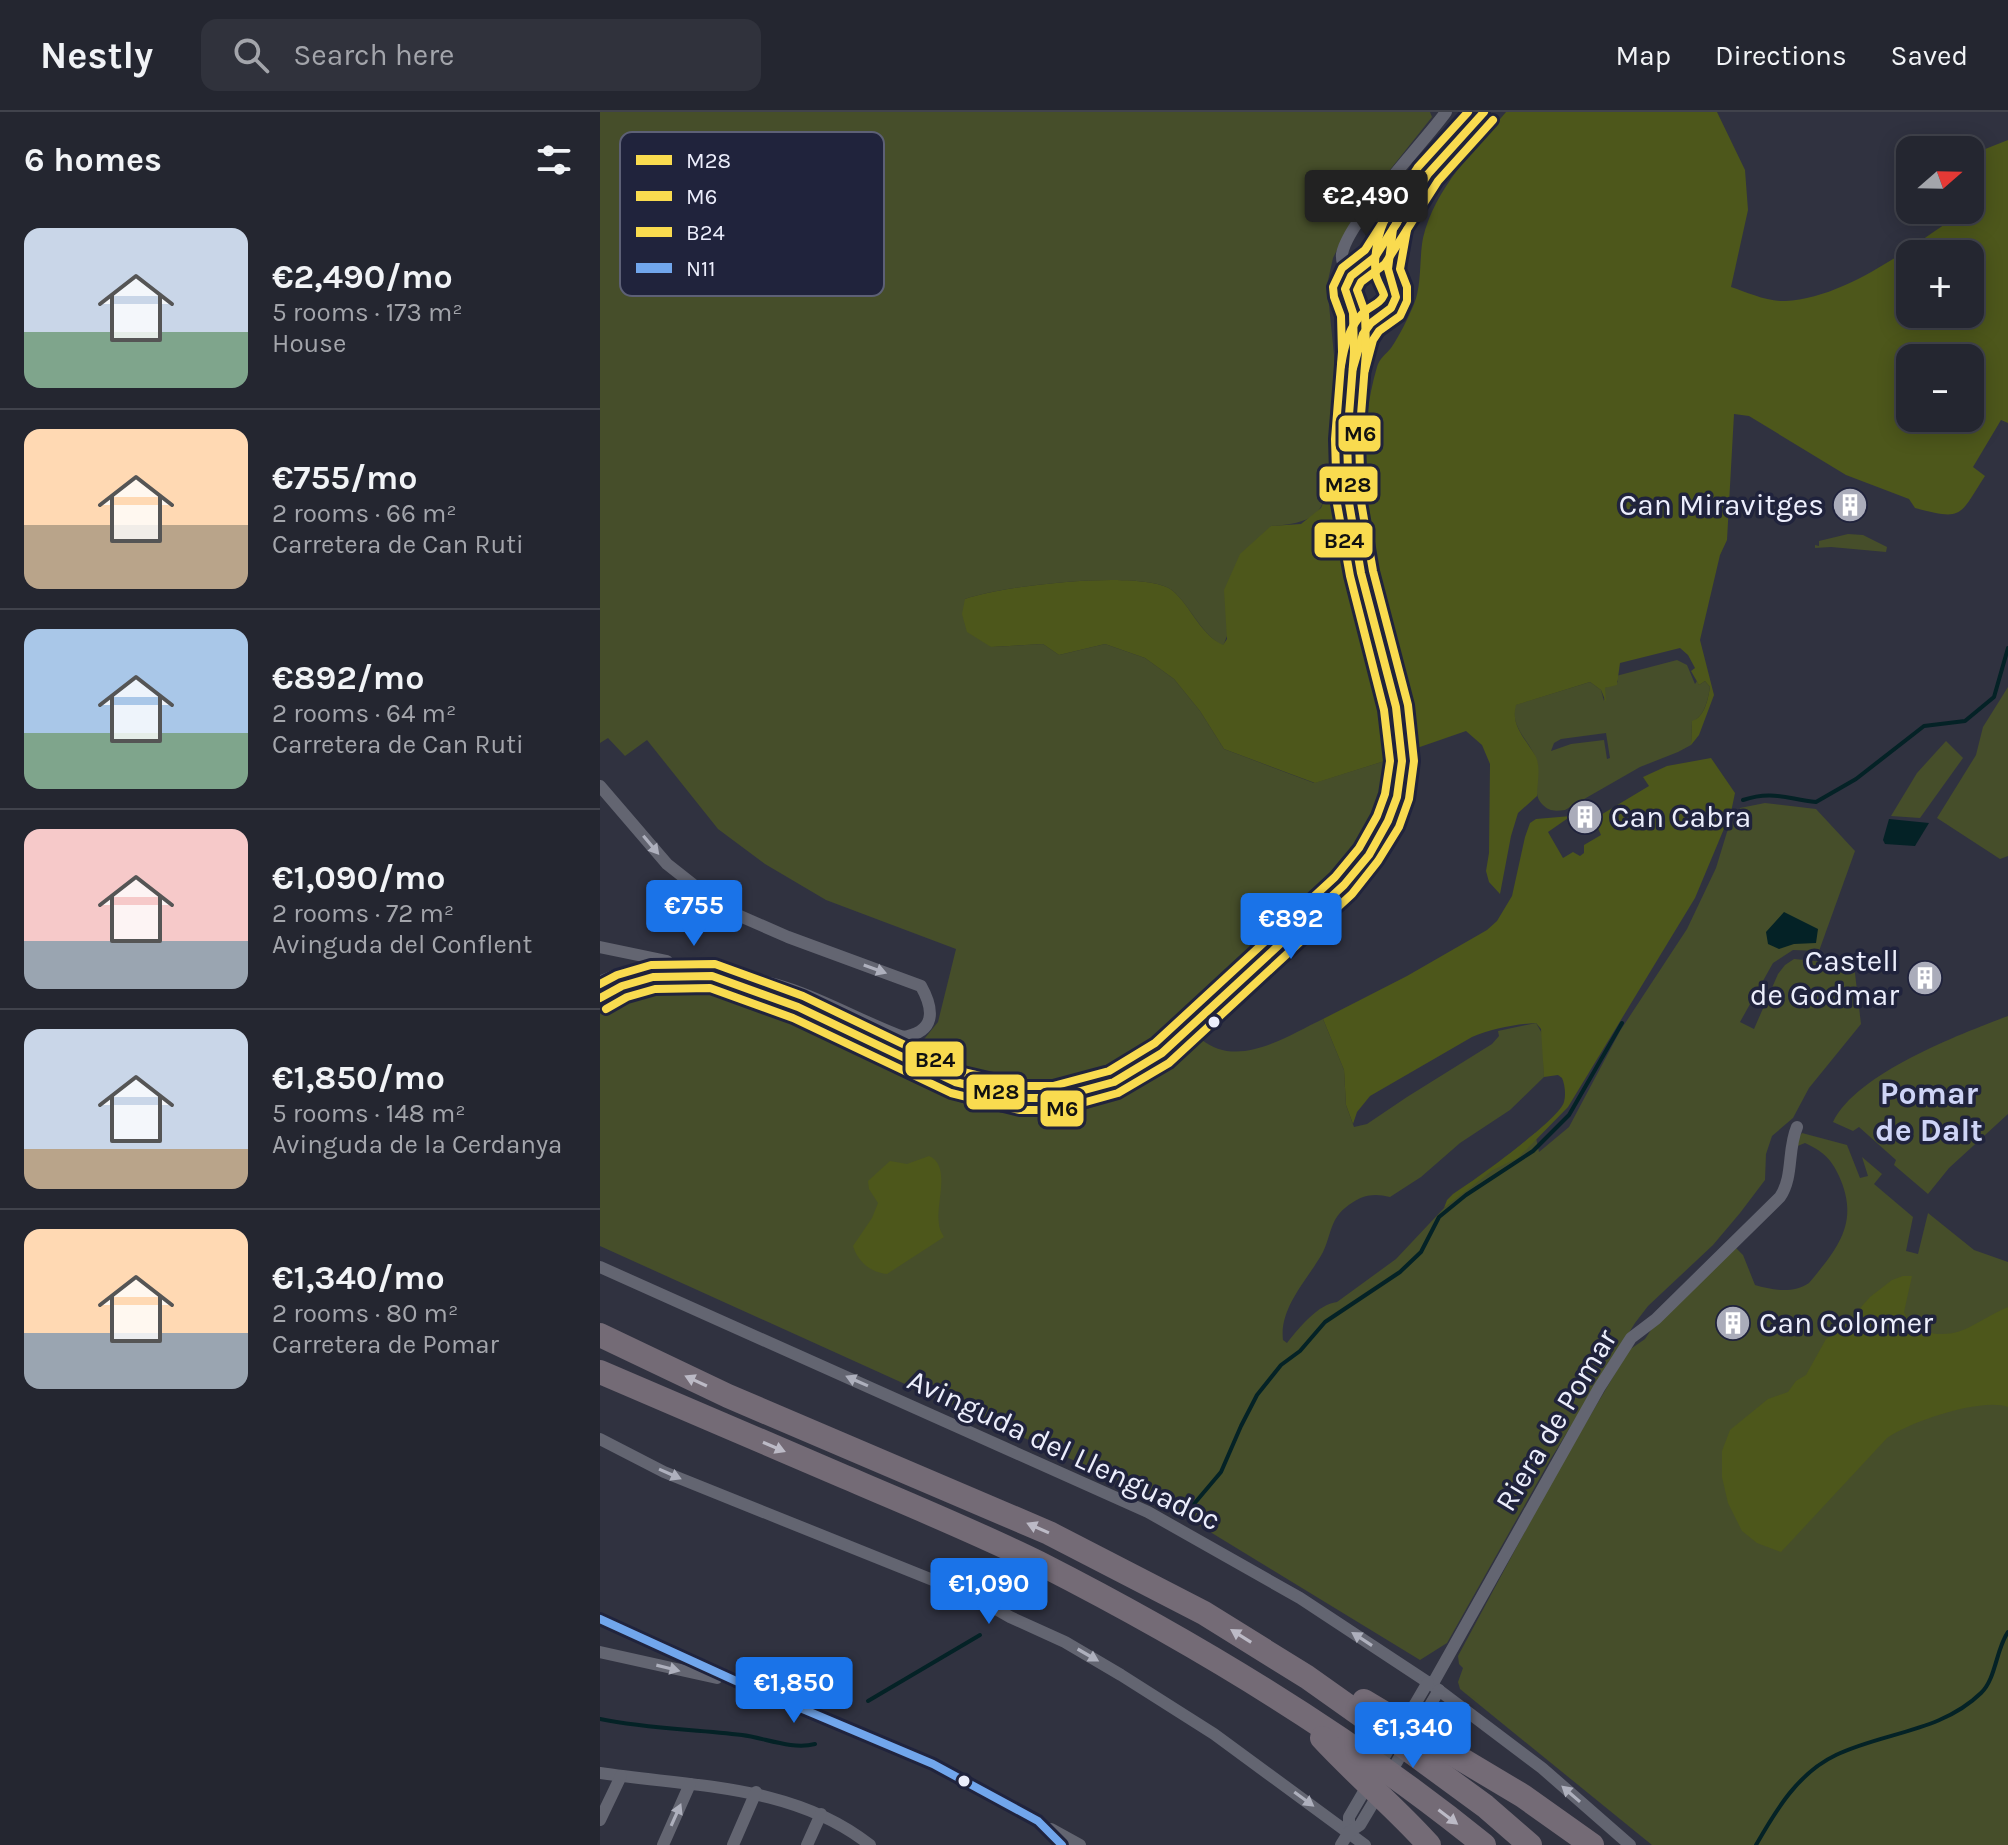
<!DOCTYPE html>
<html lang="en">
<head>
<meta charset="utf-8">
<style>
	body { margin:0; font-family:Karla,sans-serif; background:#30323c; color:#f1f3f6; height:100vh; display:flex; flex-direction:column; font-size:30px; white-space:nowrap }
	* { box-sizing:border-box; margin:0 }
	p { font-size:26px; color:#a3a5ab }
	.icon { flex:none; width:44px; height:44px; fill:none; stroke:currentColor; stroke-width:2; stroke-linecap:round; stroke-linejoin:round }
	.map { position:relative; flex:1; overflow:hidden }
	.sheet { display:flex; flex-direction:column; background:#242630; width:600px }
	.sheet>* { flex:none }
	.needle { width:52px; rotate:70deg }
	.tools { position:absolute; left:1296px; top:24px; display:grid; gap:16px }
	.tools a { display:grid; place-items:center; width:88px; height:88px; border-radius:16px; background:#242630; box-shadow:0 4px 20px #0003,0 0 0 2px #41434c; font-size:40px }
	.price { position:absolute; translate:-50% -68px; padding:0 18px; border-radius:8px; background:#1a73e8; color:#fff; font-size:26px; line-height:52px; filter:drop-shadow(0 2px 4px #0008) }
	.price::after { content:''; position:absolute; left:50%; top:48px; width:24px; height:18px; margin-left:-12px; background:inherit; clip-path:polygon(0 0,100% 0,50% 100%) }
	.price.current { background:#222; color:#fff }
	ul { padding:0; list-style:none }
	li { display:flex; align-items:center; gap:24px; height:200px; padding:0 24px }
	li+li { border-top:2px solid #41434c }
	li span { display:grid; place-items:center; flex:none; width:224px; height:160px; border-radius:16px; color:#555 }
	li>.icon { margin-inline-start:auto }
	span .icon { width:96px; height:96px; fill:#fffc; stroke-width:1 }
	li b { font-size:34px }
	h2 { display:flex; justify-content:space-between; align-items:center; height:96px; padding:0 24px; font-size:34px }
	header { display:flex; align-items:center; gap:48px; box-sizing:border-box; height:112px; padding:0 40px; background:#242630; border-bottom:2px solid #41434c }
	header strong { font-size:38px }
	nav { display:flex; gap:44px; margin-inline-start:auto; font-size:28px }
	.search { width:560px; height:72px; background:#30323c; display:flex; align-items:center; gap:20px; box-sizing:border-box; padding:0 28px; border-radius:16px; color:#a3a5ab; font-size:30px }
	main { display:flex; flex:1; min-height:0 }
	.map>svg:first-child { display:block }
</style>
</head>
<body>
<header>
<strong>Nestly</strong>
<div class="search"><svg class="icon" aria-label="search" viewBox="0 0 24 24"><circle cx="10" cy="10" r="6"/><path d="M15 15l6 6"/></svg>Search here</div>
<nav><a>Map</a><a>Directions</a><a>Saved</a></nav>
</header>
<main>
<section class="sheet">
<h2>6 homes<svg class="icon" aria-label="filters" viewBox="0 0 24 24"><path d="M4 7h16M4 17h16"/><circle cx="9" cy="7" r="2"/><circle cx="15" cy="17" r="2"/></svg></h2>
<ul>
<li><span style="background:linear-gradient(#c9d6e8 65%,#7fa58c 0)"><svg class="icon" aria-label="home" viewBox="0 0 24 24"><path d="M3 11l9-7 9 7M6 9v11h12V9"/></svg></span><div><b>€2,490/mo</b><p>5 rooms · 173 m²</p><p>House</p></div></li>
<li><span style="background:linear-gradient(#ffd9b3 60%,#b9a48a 0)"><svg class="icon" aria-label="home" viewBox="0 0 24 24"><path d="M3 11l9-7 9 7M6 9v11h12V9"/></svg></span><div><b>€755/mo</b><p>2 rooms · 66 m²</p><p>Carretera de Can Ruti</p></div></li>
<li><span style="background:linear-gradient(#a9c7e8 65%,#7fa58c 0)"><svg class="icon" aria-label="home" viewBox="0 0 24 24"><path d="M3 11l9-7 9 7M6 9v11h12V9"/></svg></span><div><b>€892/mo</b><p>2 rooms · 64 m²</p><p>Carretera de Can Ruti</p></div></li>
<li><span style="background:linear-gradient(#f6c9c9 70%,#9aa5b1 0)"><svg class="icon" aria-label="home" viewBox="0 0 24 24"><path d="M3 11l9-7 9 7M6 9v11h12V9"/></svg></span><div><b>€1,090/mo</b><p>2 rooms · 72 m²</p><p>Avinguda del Conflent</p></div></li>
<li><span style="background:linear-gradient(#c9d6e8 75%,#b9a48a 0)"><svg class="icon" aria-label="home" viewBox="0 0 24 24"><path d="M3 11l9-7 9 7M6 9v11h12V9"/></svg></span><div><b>€1,850/mo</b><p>5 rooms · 148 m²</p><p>Avinguda de la Cerdanya</p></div></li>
<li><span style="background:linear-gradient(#ffd9b3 65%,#9aa5b1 0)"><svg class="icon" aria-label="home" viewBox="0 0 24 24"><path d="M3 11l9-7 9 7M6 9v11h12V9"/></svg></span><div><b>€1,340/mo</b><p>2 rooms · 80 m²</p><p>Carretera de Pomar</p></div></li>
</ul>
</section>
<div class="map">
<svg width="1408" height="1733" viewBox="0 0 1408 1733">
	<rect width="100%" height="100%" fill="#303240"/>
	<g fill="#464e2a" fill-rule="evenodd">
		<path d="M 0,0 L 830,0 L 832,5 L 754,103 L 733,146 L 727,173 L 734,243 L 736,354 L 729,354 C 727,400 718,411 671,414 L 623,534 C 600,521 592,496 573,479 C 548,456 398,474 365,487 L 391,535 L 443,532 L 459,543 L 505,532 L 545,546 L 574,567 L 600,599 L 624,637 L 714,671 L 791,647 L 782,700 L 764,735 L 738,770 L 545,943 L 496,969 L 445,978 L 393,967 L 312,942 L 338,910 L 356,837 L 226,788 L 165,752 L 118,717 L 47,628 L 25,644 L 8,626 L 0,631 Z"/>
		<path d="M 1248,422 L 1263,423 L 1287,435 L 1286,440 L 1231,435 L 1215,436 L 1215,433 L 1219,434 L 1219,429 Z"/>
		<path d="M 1077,548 L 1087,553 L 1095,572 L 1097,569 L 1099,573 L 1105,569 L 1110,575 C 1108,587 1105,604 1092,610 L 1091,633 L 1078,640 L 1040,655 L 965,698 C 956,699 949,700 942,692 C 931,681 941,663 937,650 C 932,630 910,617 915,593 L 990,570 L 1001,578 L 1004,589 L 1005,576 L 1018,570 L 1016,564 ZM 1006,621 L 1010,646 L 1007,647 L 1004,628 L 971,632 L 951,639 L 954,631 L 961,627 Z"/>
		<path d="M 1408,575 L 1408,744 L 1400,747 L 1337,706 L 1376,643 L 1383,615 Z"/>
		<path d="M 1346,629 L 1363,646 L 1320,706 L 1291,704 L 1317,661 Z"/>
		<path d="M 1165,691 L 1216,697 L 1255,739 L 1219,839 L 1193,838 L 1173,851 L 1140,910 L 1154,917 L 1178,862 L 1185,853 L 1194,847 L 1235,851 L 1250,846 L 1254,853 L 1261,912 L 1209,976 L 1193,1006 L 1172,1024 L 1166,1042 L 1165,1068 L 1140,1101 L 1113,1133 L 1048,1194 L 1035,1211 L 950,1348 L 847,1531 L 820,1548 L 548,1382 L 0,1134 L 0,902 C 17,889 39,879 61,876 C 68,874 78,876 85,877 C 186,886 276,964 372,994 C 413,1006 465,1006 505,991 C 542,977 572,952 601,927 C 638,958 687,924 723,907 L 744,958 L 746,993 L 754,1015 L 767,1012 L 807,985 L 892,932 L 899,924 L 898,919 L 936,911 L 943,923 L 944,965 L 910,998 L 860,1031 L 821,1065 L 790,1085 C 772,1080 759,1084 745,1096 C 730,1108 731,1124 723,1140 C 709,1166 679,1195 683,1228 L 687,1231 C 699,1216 718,1192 737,1190 L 796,1147 L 844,1096 L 935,1021 L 939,1040 L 969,1015 L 1020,919 L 1087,817 L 1116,756 L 1127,720 L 1140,696 Z"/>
		<path d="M 1408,904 L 1408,1002 L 1349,1056 L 1328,1082 L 1294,1053 L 1296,1048 L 1259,1015 L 1253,1019 L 1233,1010 C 1257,961 1358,923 1408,904 Z"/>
		<path d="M 1202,1021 L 1247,1033 L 1260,1066 L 1268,1064 L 1262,1045 L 1282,1062 L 1274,1072 L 1313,1105 L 1306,1139 L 1318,1142 L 1328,1101 L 1374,1138 L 1408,1150 L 1408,1733 L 1052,1733 L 860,1577 L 858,1570 L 863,1556 L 859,1552 L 858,1544 L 958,1358 L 1029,1238 L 1045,1227 L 1053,1215 L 1136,1136 L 1143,1143 L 1155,1173 C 1172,1178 1193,1182 1209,1171 C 1238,1136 1260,1110 1239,1064 C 1231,1046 1222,1039 1205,1031 L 1195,1035 L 1196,1028 Z"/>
	</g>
	<g fill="#4d571b" fill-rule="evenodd">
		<path d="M 906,0 L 1117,0 L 1145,58 L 1148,98 L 1131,175 C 1146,180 1168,190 1185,189 C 1248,186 1314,132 1366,98 L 1370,98 L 1370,43 L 1408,28 L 1408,311 L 1401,308 L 1373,355 L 1385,364 C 1359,404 1364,409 1315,396 L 1309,387 L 1246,363 L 1149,304 L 1134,302 L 1127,428 L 1120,443 L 1100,528 L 1114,583 L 1099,623 L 1091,633 L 1092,609 C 1105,605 1108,587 1110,575 L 1105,569 L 1099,573 L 1091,559 L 1095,556 L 1088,543 L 1080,536 L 1020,551 L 1017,573 L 1005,576 L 1006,590 L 1001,578 L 990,570 L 916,593 C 910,614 927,628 936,645 C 941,656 937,672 937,684 L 918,701 L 911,724 L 900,782 L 889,770 L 886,759 L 889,741 L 890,652 L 882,633 L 866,619 L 817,636 L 817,620 C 786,503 742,376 777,255 C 779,247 786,242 791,236 C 800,223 808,206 814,192 C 822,173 819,147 823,126 C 835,76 874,38 906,0 ZM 1370,142 L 1370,202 L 1310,202 L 1310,142 ZM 1370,246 L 1370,306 L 1310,306 L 1310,246 Z"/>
		<path d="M 729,353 L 736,354 L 736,414 L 757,503 L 788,603 L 791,647 L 715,671 L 624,637 L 600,599 L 574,567 L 545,546 L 505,532 L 459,543 L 443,532 L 391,535 L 367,520 L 362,502 L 365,487 C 398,474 548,456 573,479 C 592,496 600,522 623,533 L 627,527 L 624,478 L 640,442 L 671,414 L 701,412 L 721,396 L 728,379 Z"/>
		<path d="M 1111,646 L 1135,681 L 1131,700 L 1095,786 L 968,995 L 918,1046 L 893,1058 L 844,1096 L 847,1088 L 853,1082 C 872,1070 959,1008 964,990 C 966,983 965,973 962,966 L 958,963 L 944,965 L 941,917 L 936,911 C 915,912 891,917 872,925 L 770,984 L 757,1000 L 753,1012 L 746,993 L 744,958 L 723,907 L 807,864 L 887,818 L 897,809 L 912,784 L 925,725 L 930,711 L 936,707 L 971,704 L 948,720 L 963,746 L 973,740 L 980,744 L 984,741 L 984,733 L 1001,723 L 994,707 L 1049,674 L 1043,665 L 1067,654 Z"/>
		<path d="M 329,1044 C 352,1054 335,1093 339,1112 C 339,1117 342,1121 344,1125 L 287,1162 C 270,1160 258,1150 253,1134 L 272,1106 L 278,1091 L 269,1077 L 268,1069 L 290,1049 L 307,1052 Z"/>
		<path d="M 1303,1164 L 1312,1164 L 1304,1200 L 1312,1217 C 1361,1231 1367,1213 1408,1195 L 1408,1295 C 1382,1285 1309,1310 1287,1326 L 1181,1440 L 1157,1431 L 1142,1419 L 1128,1391 L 1122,1365 L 1122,1339 L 1130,1318 L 1168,1287 L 1188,1280 L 1196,1269 L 1206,1263 L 1226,1227 L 1246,1212 L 1270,1185 L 1292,1168 Z"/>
	</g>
	<g fill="#042226">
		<path d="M 1289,707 L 1329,711 L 1315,734 L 1285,732 L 1283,728 Z"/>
		<path d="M 1184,800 L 1218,817 L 1216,831 L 1194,832 L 1179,837 L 1168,832 L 1166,820 Z"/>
	</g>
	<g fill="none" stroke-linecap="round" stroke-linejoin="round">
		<g stroke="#042226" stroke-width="4">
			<path d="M 1143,688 C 1172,678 1187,687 1216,690 L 1256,667 L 1324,614 L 1365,609 L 1394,585 L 1408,536"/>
			<path d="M 588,1399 L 621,1360 L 641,1314 L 657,1283 L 681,1253 L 700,1239 L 725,1210 L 800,1160 L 821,1140 L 839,1105 L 866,1083 L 933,1039 L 969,1003 L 1022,911"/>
			<path d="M 268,1589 L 380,1523"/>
			<path d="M 0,1607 C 47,1617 95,1617 142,1623 C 165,1626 192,1638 215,1632"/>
			<path d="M 1156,1733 C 1176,1698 1198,1661 1236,1643 C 1284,1620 1341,1620 1381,1581 C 1396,1567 1396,1537 1408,1520"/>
		</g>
		<g stroke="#636571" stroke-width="12">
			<circle cx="770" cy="180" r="26"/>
			<path d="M 767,155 L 828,62 L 884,0"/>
			<path d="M 788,162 L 793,120"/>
			<path d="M 749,165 C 745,158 741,150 742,142 C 748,109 823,32 846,0"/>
			<path d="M 753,199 L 752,223 L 755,238"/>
			<path d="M 0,674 L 67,752 L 124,797 L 188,825 L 321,874 C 335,899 335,920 303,925 C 246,904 194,868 131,865"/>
			<path d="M 0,835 L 67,849"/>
			<path d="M 0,870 C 39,850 64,854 105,863 C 242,893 370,1030 515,970 C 556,952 588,919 621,889 C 662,851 703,812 744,773 C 785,725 805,686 801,621 C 780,502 732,405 749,278 C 753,250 756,226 777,205"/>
			<path d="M 0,886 L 37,869 L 81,864"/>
			<path d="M 0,1155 L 548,1400 L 700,1486 L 832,1573 L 942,1656 L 1030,1733"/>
			<path d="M 0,1327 L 64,1360 L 375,1485 L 410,1505 L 465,1530 L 521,1563 L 614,1622 L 765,1733"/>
			<path d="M 0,1507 L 136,1569 L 333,1652 L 438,1709 L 462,1733"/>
			<path d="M 0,1540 L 117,1566"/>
			<path d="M 832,1573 L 999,1276 L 1031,1226 L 1056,1207 L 1180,1085 C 1194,1064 1187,1038 1197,1015"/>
			<path d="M 0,1661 C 93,1675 193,1672 270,1733"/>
			<path d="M 788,1665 L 839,1578"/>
			<path d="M 0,1708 L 21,1664"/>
			<path d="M 451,1717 L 480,1733"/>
			<path d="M 749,1720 L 749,1705 L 828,1570"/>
			<path d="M 63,1733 L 90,1672"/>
			<path d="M 133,1733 L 156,1680"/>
			<path d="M 207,1733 L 221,1702"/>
			<path d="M 741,1733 L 749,1720 L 760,1713 L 779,1681"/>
		</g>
		<g stroke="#746b76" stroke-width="24">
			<path d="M 0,1223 L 128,1284 L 449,1421 L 604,1501 L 707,1565 L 762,1604 L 885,1694 L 930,1733"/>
			<path d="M 0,1260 C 82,1295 163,1330 245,1365 C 310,1393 376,1420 439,1451 C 596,1531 747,1622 884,1733"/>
			<path d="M 764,1589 L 923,1684 L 992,1733"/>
			<path d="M 722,1626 C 756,1663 795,1695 829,1733"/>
		</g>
		<g stroke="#20233c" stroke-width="14">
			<g id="bus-1">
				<path d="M 753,256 L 763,222 L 771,211 L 791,196 L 796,185 L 788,157 L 793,117 L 797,111"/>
				<path d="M 0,886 L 22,874 L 53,865 L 112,864 L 198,895 L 355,970 L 422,986 L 455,986 L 514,970 L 562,941 L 744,773 L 769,743 L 788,709 L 797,685 L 802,649 L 796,595 L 761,461 L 749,391 L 747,328 L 754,240 L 753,201 L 745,177 L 751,164 L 775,145 L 828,62 L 884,0"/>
			</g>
		</g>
		<g stroke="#20233c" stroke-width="14">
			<g id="bus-2">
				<path d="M 765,258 L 773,228 L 779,219 L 800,204 L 807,189 L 807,175 L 800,157 L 807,118"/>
				<path d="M 6,897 L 27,885 L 55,877 L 110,876 L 193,906 L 351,981 L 420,998 L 457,998 L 518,981 L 569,951 L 752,782 L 778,749 L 799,715 L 809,687 L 814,649 L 808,593 L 773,459 L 761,390 L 759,328 L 766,240 L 765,200 L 757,178 L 761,170 L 785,152 L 838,69 L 893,8"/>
			</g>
		</g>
		<g stroke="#20233c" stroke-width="14">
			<g id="bus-3">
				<path d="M 741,254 C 744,235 749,214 764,200 C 772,193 780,192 784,183 C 782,177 778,170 776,164 C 773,147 778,118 787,104"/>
				<path d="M 0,872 L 17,863 L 51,853 L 115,852 L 203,884 L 359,959 L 423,974 L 453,974 L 509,959 L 555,931 L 735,765 L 759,736 L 777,704 L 785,682 L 790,649 L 784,598 L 750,464 L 737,392 L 735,327 L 742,240 L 741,204 L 734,185 L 733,175 L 742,156 L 765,138 L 818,55 L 868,0"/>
			</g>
		</g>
		<g stroke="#20233c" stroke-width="14">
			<path id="bus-4" d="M 0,1507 L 136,1569 L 333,1652 L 438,1709 L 462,1733"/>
		</g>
		<use href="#bus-1" stroke="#f9db4f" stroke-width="8"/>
		<use href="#bus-2" stroke="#f9db4f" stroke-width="8"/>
		<use href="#bus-3" stroke="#f9db4f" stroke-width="8"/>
		<use href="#bus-4" stroke="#71a6ec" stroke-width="8"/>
	</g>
	<defs><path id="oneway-solid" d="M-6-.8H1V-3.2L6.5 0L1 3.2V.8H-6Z" transform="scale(2)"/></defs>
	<g fill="#aeb0bd">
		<use href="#oneway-solid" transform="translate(51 733) rotate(50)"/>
		<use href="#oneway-solid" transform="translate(275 857) rotate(20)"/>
		<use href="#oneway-solid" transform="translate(257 1269) rotate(-156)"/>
		<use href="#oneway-solid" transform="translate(70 1362) rotate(24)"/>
		<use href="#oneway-solid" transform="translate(762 1527) rotate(-147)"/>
		<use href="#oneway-solid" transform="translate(488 1543) rotate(30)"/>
		<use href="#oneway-solid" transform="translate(68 1556) rotate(14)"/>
		<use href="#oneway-solid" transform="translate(971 1682) rotate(-139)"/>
		<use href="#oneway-solid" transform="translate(704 1687) rotate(36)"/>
		<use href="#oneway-solid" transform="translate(76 1703) rotate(-66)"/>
	</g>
	<g fill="#bcbac6">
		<use href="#oneway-solid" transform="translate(96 1269) rotate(-155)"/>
		<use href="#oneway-solid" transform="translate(174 1335) rotate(23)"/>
		<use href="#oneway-solid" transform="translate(438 1416) rotate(-156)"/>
		<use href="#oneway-solid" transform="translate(641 1524) rotate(-148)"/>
		<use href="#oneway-solid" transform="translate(848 1705) rotate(37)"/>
	</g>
	<defs>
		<g id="building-disc" transform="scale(1.8)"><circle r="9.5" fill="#aaacba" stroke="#20233c"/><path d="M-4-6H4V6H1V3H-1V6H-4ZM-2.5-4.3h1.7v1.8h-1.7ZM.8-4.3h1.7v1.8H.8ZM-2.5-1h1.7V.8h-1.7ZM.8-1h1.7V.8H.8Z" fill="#fff"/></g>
	</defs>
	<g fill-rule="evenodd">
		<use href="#building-disc" x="1250" y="393"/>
		<use href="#building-disc" x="985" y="705"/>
		<use href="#building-disc" x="1325" y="866"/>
		<use href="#building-disc" x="1133" y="1211"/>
	</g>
	<g fill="#eceefc" stroke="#20233c" stroke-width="3">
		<circle cx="614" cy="910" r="7"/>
		<circle cx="364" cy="1669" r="7"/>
	</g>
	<g text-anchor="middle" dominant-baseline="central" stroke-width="7" stroke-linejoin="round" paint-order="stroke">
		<g font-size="30" fill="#eceefc" stroke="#20233c" text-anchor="end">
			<text x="1224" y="393">Can Miravitges</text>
			<text x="1011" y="705" text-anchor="start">Can Cabra</text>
			<text x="1299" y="849">Castell<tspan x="1299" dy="34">de Godmar</tspan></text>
			<text x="1159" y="1211" text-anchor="start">Can Colomer</text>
		</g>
		<g font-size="30" fill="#eceefc" stroke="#20233c">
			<text transform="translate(956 1308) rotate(-59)">Riera de Pomar</text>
			<text transform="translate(464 1338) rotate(25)">Avinguda del Llenguadoc</text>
		</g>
		<g font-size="32" font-weight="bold" fill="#ced4f6" stroke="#20233c">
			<text x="1329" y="981">Pomar<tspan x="1329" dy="37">de Dalt</tspan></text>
		</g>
	</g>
	<rect x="20" y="20" width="264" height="164" rx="12" fill="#20233c" stroke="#5d6076" stroke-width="2"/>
	<rect x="36" y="43" width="36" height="10" fill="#f9db4f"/>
	<rect x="36" y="79" width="36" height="10" fill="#f9db4f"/>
	<rect x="36" y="115" width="36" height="10" fill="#f9db4f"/>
	<rect x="36" y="151" width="36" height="10" fill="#71a6ec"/>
	<g font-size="22" fill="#eceefc">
		<text x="86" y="56">M28</text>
		<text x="86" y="92">M6</text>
		<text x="86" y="128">B24</text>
		<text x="86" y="164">N11</text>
	</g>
	<g stroke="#20233c" stroke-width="3">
		<rect x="737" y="302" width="45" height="39" rx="8" fill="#f9db4f"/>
		<rect x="718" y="353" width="61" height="38" rx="8" fill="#f9db4f"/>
		<rect x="713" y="409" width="61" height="38" rx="8" fill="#f9db4f"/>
		<rect x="304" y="928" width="61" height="38" rx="8" fill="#f9db4f"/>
		<rect x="365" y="961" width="61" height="38" rx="8" fill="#f9db4f"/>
		<rect x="439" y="977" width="46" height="39" rx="8" fill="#f9db4f"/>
	</g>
	<g font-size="22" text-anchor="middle" font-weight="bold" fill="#111">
		<text x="760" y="329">M6</text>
		<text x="748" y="380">M28</text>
		<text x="744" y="436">B24</text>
		<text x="335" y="955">B24</text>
		<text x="396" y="987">M28</text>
		<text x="462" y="1004">M6</text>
	</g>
</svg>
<div class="tools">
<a><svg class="needle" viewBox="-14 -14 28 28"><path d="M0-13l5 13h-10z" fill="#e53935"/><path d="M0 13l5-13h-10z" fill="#a3a5ab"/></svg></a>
<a>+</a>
<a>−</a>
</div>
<b class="price current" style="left:766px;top:126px">€2,490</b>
<b class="price" style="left:94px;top:836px">€755</b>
<b class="price" style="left:691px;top:849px">€892</b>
<b class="price" style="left:389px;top:1514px">€1,090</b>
<b class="price" style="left:194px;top:1613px">€1,850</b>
<b class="price" style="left:813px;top:1658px">€1,340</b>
</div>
</main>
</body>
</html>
